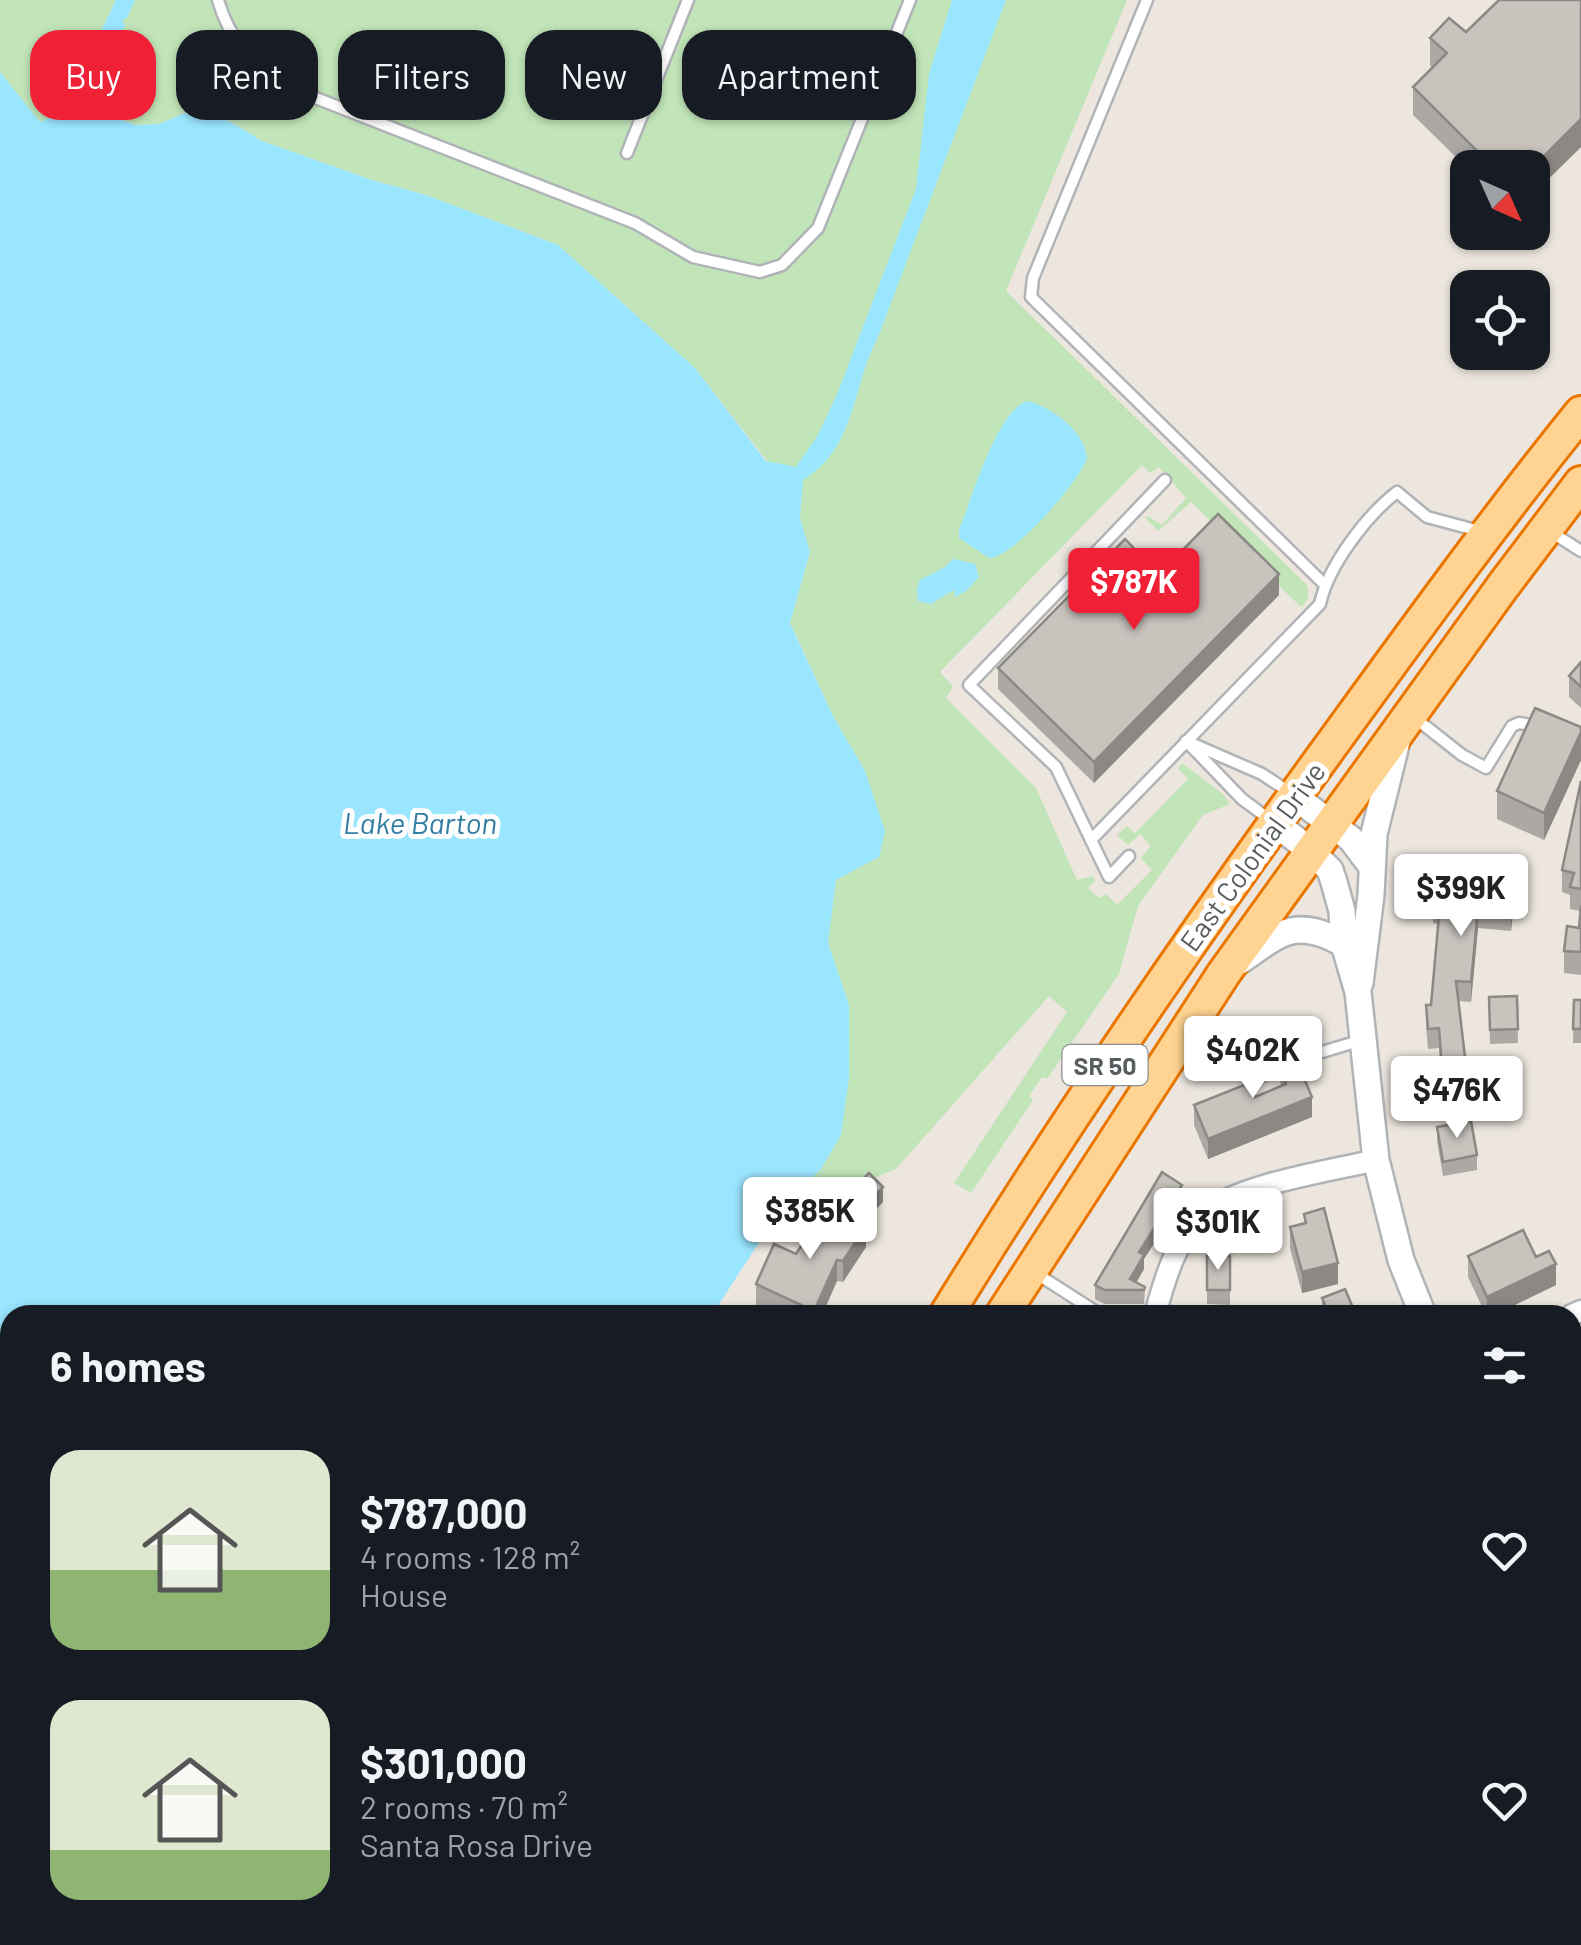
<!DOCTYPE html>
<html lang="en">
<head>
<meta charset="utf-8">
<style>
	body { margin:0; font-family:Barlow,sans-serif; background:#242831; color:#f1f3f6; height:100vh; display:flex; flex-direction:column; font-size:38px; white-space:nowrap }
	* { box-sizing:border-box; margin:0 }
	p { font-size:32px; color:#9ea1a6 }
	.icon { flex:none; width:55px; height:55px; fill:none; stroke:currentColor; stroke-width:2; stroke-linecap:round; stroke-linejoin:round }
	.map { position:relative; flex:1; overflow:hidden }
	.details { position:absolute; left:0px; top:1305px; width:1582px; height:640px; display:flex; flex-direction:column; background:#171b24; border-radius:30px 30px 0 0; box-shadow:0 2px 8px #0004 }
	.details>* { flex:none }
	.guide { position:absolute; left:30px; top:30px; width:1000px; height:90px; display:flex; gap:20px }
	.needle { width:65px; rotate:135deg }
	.tools { position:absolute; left:1450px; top:150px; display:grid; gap:20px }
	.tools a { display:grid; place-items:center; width:100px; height:100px; border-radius:20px; background:#171b24; box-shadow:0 2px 8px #0004; font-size:50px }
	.price { position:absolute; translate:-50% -85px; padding:0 22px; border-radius:10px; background:#fff; color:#222; font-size:32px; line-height:65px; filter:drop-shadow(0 2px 5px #0008) }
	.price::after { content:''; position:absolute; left:50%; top:60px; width:30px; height:22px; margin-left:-15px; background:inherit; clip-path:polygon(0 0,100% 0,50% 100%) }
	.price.active { background:#f02036; color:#fff }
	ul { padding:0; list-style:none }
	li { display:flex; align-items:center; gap:30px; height:250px; padding:0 50px }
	li span { display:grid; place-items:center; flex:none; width:280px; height:200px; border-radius:30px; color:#555 }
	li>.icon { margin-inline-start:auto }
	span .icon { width:120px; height:120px; fill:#fffc; stroke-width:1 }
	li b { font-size:42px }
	h2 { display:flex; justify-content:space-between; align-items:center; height:120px; padding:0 50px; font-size:42px }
	.pill { padding:0 35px; border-radius:30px; background:#171b24; box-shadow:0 2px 8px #0004; font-size:35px; line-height:90px }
	.pill.active { background:#f02036; color:#fff }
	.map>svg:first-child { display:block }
</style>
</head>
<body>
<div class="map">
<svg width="1581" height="1945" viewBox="0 0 1581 1945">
	<rect width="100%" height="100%" fill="#ece6de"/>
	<g fill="#c1e5b9">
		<path d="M 0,0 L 116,0 L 90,54 L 94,69 C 79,92 67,112 40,123 L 0,72 Z"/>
		<path d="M 135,0 L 1127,0 L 1006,291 L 1307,585 C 1309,594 1309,600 1302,607 L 1299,605 L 1191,502 L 1158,531 L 1145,517 L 1148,516 L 1162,525 L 1186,498 L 1159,467 L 1150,473 L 1142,465 L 940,672 L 953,686 L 946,698 L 1036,788 L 1077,880 L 1093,876 L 1095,881 L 1088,888 L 1099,898 L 1106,894 L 1117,905 L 1152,870 L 1141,858 L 1151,846 L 1140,834 L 1128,845 L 1117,835 L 1127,826 L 1135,833 L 1188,779 L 1178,768 L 1182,763 L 1223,794 L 1230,804 L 1203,815 L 1138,906 L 1119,974 L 1047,1079 L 1042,1077 L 1029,1096 L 1033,1100 L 971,1193 L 954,1183 L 1067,1012 L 1049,996 L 896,1169 L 774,1220 L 849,1078 L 849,1005 L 827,943 L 836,880 L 878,857 L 865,771 L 833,716 L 790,622 L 810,552 L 785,484 L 695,368 L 558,245 L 426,195 L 372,180 L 262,141 L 229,121 L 185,113 L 159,124 L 135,125 L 123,120 L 118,44 L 125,25 L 122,20 L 127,17 Z"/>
	</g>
	<g fill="#9be6ff">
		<path d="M 116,0 L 135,0 L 127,18 L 122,20 L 125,25 L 118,44 L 123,120 L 135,125 L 159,124 L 185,113 L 229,121 L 262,141 L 372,180 L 426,195 L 558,245 L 695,368 L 766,461 L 796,467 L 818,435 L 838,392 L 916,189 L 929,74 L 952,0 L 1006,0 L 878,337 C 851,388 857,447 803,480 L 800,518 L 810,552 L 790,623 L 833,716 L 865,771 L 885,831 L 879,857 L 836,880 L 828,943 L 849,1005 L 849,1078 L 841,1135 L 821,1169 L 780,1210 L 712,1315 L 10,1315 L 10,1935 L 352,1935 L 347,1945 L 0,1945 L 0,72 L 40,122 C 66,113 79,92 94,69 L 90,54 Z"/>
		<path d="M 1027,401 C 1052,407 1086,432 1087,459 C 1077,483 1015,557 989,558 L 959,538 L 959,530 C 973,497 995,414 1027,401 Z"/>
		<path d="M 953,559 L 975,564 L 979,577 L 966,591 L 955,597 L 954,590 L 931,604 L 918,601 L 917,589 L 920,580 L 945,567 Z"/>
	</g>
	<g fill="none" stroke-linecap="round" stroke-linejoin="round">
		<g stroke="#b0b4b7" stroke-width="15">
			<g id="service">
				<path d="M 218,0 C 229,38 249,60 280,84 L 635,223 L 693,257 L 760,272 L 782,265 L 818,228 L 910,0"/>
				<path d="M 1147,0 L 1033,278 L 1031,297 L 1324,584"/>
				<path d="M 627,153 L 688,0"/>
				<path d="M 1165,480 L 969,685 L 1056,767 L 1091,840 L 1320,604 C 1328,566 1367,515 1397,492 L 1427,517 L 1483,532"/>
				<path d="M 1551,532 L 1581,551"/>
				<path d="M 1415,718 L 1462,755 L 1486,768 L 1512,726 L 1519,723 L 1537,726"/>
				<path d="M 1186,741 L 1262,774 L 1292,794"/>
				<path d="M 1190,745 L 1242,799 L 1269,819"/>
				<path d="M 1091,840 L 1109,877 L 1129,856"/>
				<path d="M 1258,1079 L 1272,1067 L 1362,1040"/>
				<path d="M 1034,1272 L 1101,1315"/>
				<path d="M 804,1935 L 823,1945"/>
				<path d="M 507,1945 L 511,1935"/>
			</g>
		</g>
		<g stroke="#b0b4b7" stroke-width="25">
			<g id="minor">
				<path d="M 1155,1315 C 1164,1281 1177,1235 1206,1212 C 1241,1184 1330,1171 1376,1160"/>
				<path d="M 1572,1315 L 1581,1311"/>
				<path d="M 1040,1935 L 1118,1940 L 1141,1945"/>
				<path d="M 936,1945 L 944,1935"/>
				<path d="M 1216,1945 L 1220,1935"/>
			</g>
		</g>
		<g stroke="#b0b4b7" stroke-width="30">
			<g id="tertiary">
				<path d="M 1294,796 L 1351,839 L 1372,867"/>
				<path d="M 1275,823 L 1312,852 L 1330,870 L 1334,882 L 1342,911 L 1344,944 L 1358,992 L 1376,1160 L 1401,1260 L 1423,1315"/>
				<path d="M 1240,961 C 1281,932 1296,917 1344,944"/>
				<path d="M 1360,983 L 1371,895 L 1374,834 L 1397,741"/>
				<path d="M 1572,1668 L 1581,1686"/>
			</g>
		</g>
		<g stroke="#ea7600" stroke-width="38">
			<g id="trunk">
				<path d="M 946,1315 C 1065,1121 1193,935 1327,751 C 1410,637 1492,523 1581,413"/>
				<path d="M 1002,1315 L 1224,973 L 1503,586 L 1581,483"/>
				<path d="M 604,1945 L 609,1935"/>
				<path d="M 661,1945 L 666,1935"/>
			</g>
		</g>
		<use href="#service" stroke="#fff" stroke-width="10"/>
		<use href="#minor" stroke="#fff" stroke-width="20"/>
		<use href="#tertiary" stroke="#fff" stroke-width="25"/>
		<use href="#trunk" stroke="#ffd391" stroke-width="32"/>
	</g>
	<g fill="#aca8a3">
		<path d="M 1581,0 L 1581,147 L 1532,195 L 1532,168 L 1468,169 L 1413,115 L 1413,87 L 1432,68 L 1430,65 L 1430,38 L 1466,32 Z"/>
		<path d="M 1159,574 L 1279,595 L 1094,783 L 998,689 L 998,668 Z"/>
		<path d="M 1581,662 L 1581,708 L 1569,697 L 1569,676 Z"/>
		<path d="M 1581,727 L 1581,760 L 1544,840 L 1497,819 L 1497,791 Z"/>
		<path d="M 1581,781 L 1581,975 L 1564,973 L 1564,951 L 1579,928 L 1580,911 L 1570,909 L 1570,895 L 1562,892 L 1562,870 Z"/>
		<path d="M 1516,884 L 1511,931 L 1478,928 L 1471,1002 L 1458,1001 L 1466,1065 L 1466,1085 L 1442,1087 L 1439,1048 L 1428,1049 L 1426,1025 L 1426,1005 L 1431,1005 L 1438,924 L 1433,923 L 1433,903 Z"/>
		<path d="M 1517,996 L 1518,1043 L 1490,1044 L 1489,997 Z"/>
		<path d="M 1574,1000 L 1581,1000 L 1581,1043 L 1573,1043 Z"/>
		<path d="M 1279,1054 L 1312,1117 L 1208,1159 L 1194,1125 L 1194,1105 L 1255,1097 L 1281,1086 L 1279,1074 Z"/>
		<path d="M 1437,1127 L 1477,1155 L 1477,1170 L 1443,1176 L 1437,1141 Z"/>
		<path d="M 843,1200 L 883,1202 L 861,1224 L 866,1247 L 843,1282 L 837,1281 L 822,1315 L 777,1315 L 756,1305 L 756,1284 L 845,1216 L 843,1214 Z"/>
		<path d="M 1182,1200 L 1144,1259 L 1144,1269 L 1136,1283 L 1145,1287 L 1144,1304 L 1105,1304 L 1095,1299 L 1095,1285 Z"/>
		<path d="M 1304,1214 L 1338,1284 L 1302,1293 L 1290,1248 L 1290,1227 L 1304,1223 Z"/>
		<path d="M 1207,1256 L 1230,1256 L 1230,1305 L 1207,1304 Z"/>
		<path d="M 1468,1256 L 1536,1257 L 1556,1285 L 1494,1315 L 1486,1315 L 1468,1277 Z"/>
		<path d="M 1322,1298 L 1356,1315 L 1322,1315 Z"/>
		<path d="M 1581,1330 L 1581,1395 L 1575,1378 L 1572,1379 L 1572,1334 Z"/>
		<path d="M 1572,1917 L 1581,1945 L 1575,1945 L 1570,1935 L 1572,1935 Z"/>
		<path d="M 371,1935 L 448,1935 L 442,1945 L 371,1945 Z"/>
		<path d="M 853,1935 L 901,1935 L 894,1945 L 876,1945 Z"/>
		<path d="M 1275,1935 L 1294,1935 L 1289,1943 Z"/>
	</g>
	<g fill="#8c8884">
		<path d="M 1581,119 L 1581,147 L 1532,195 L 1532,168 Z"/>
		<path d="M 1279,574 L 1279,595 L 1094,783 L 1094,762 Z"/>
		<path d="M 1581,732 L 1581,760 L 1544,840 L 1544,813 Z"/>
		<path d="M 1516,864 L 1516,884 L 1511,931 L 1511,911 Z"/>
		<path d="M 1478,908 L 1478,928 L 1471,1002 L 1471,982 Z"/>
		<path d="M 1312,1097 L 1312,1117 L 1208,1159 L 1208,1139 Z"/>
		<path d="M 1182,1185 L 1182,1200 L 1144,1259 L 1144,1269 L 1132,1290 L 1130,1279 L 1139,1252 Z"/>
		<path d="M 883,1187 L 883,1202 L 857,1228 L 857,1214 Z"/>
		<path d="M 866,1226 L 866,1247 L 843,1282 L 843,1261 Z"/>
		<path d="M 837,1260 L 837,1281 L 822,1315 L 814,1315 L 814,1311 Z"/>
		<path d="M 1338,1263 L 1338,1284 L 1302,1293 L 1302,1272 Z"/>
		<path d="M 1556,1264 L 1556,1285 L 1494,1315 L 1487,1315 L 1487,1297 Z"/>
		<path d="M 1579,1775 L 1579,1796 L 1572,1799 L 1572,1778 Z"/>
		<path d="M 1581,1876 L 1581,1897 L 1572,1901 L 1572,1880 Z"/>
		<path d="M 431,1935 L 448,1935 L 442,1945 L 425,1945 Z"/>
		<path d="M 890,1935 L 901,1935 L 894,1945 L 890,1945 Z"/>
	</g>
	<g fill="#c8c3bd" stroke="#8c8884" stroke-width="2.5">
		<path d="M 1499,0 L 1581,0 L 1581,119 L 1532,168 L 1494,168 L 1413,87 L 1447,53 L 1430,38 L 1449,18 L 1466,32 Z"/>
		<path d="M 1218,514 L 1279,574 L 1094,762 L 998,668 L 1125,539 L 1159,574 Z"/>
		<path d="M 1581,662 L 1581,687 L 1569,676 Z"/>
		<path d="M 1535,708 L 1581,727 L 1581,732 L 1544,813 L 1497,791 Z"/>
		<path d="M 1581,781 L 1581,889 L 1570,887 L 1574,873 L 1562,870 Z"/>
		<path d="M 1438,856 L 1516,864 L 1511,911 L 1478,908 L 1471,982 L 1456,981 L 1466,1065 L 1442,1068 L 1439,1028 L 1428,1029 L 1426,1005 L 1431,1005 L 1440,904 L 1433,903 Z"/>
		<path d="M 1581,905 L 1581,952 L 1564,951 L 1567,926 L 1579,928 Z"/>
		<path d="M 1517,996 L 1518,1029 L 1490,1030 L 1489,997 Z"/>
		<path d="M 1574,1000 L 1581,1000 L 1581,1029 L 1573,1029 Z"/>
		<path d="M 1292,1050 L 1312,1097 L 1208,1139 L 1194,1105 L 1249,1083 L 1255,1097 L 1286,1084 L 1279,1054 Z"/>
		<path d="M 1471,1121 L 1477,1155 L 1443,1162 L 1437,1127 Z"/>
		<path d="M 1162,1172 L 1182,1185 L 1139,1252 L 1144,1255 L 1130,1279 L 1145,1287 L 1144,1290 L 1105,1290 L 1095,1285 Z"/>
		<path d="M 869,1173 L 883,1187 L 857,1214 L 843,1200 Z"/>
		<path d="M 1324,1208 L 1338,1263 L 1302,1272 L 1290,1227 L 1306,1223 L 1304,1214 Z"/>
		<path d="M 846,1216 L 866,1226 L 843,1261 L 837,1260 L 814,1311 L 756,1284 L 774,1244 L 796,1254 L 817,1222 Z"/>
		<path d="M 1523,1230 L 1536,1257 L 1549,1251 L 1556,1264 L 1487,1297 L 1468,1256 Z"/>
		<rect x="1207" y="1256" width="23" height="34"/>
		<path d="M 1345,1289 L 1356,1315 L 1329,1315 L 1322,1298 Z"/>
		<path d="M 1581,1330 L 1581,1381 L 1575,1364 L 1572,1365 L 1572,1334 Z"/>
		<path d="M 1572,1763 L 1579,1775 L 1572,1778 Z"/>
		<path d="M 1581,1825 L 1581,1876 L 1572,1880 L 1572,1829 Z"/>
		<path d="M 1581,1913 L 1581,1944 L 1572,1926 L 1572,1917 Z"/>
		<path d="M 382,1935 L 431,1935 L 425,1945 L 399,1945 Z"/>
		<path d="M 1339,1935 L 1405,1935 L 1416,1945 L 1363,1945 L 1361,1943 L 1360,1945 L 1339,1945 L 1334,1941 Z"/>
	</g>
	<g text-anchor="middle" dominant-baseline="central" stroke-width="10" stroke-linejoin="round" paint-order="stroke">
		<rect fill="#fff" stroke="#8a8e90" stroke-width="2.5" x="1062.5" y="1045" width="85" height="40" rx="8"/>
		<g font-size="25" font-weight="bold" fill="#585d60">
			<text x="1105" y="1065">SR 50</text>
		</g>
		<g font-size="28" fill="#585d60" stroke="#fff">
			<text transform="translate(1252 856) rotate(-54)">East Colonial Drive</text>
		</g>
		<g font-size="30" font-style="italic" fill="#327da2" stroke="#fff">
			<text x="420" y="822">Lake Barton</text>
		</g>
	</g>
</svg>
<div class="tools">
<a><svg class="needle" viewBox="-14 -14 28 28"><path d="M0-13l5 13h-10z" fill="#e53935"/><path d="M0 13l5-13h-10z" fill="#9ea1a6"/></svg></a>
<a><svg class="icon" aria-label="locate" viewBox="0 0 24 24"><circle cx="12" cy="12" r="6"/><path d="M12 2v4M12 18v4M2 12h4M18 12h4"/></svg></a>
</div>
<b class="price active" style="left:1134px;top:633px">$787K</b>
<b class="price" style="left:1461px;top:939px">$399K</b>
<b class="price" style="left:1253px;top:1101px">$402K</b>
<b class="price" style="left:1457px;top:1141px">$476K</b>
<b class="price" style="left:810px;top:1262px">$385K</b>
<b class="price" style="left:1218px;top:1273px">$301K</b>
<div class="guide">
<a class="pill active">Buy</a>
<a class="pill">Rent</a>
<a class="pill">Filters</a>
<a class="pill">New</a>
<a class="pill">Apartment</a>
</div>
<section class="details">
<h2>6 homes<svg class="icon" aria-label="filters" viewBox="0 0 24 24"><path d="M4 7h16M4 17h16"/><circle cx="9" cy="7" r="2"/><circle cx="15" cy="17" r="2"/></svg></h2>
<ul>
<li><span style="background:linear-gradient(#dfe7d0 60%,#8fb573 0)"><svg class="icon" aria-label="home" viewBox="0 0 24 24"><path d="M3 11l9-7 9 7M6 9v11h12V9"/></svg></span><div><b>$787,000</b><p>4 rooms · 128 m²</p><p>House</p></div><svg class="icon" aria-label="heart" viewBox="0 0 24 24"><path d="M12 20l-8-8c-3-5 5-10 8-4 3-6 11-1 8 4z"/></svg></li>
<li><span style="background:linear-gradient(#dfe7d0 75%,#8fb573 0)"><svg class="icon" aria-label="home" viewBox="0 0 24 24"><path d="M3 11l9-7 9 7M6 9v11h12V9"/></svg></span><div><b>$301,000</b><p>2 rooms · 70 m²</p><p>Santa Rosa Drive</p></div><svg class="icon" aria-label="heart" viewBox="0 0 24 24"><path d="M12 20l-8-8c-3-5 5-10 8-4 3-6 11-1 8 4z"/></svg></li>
</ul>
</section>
</div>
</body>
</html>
